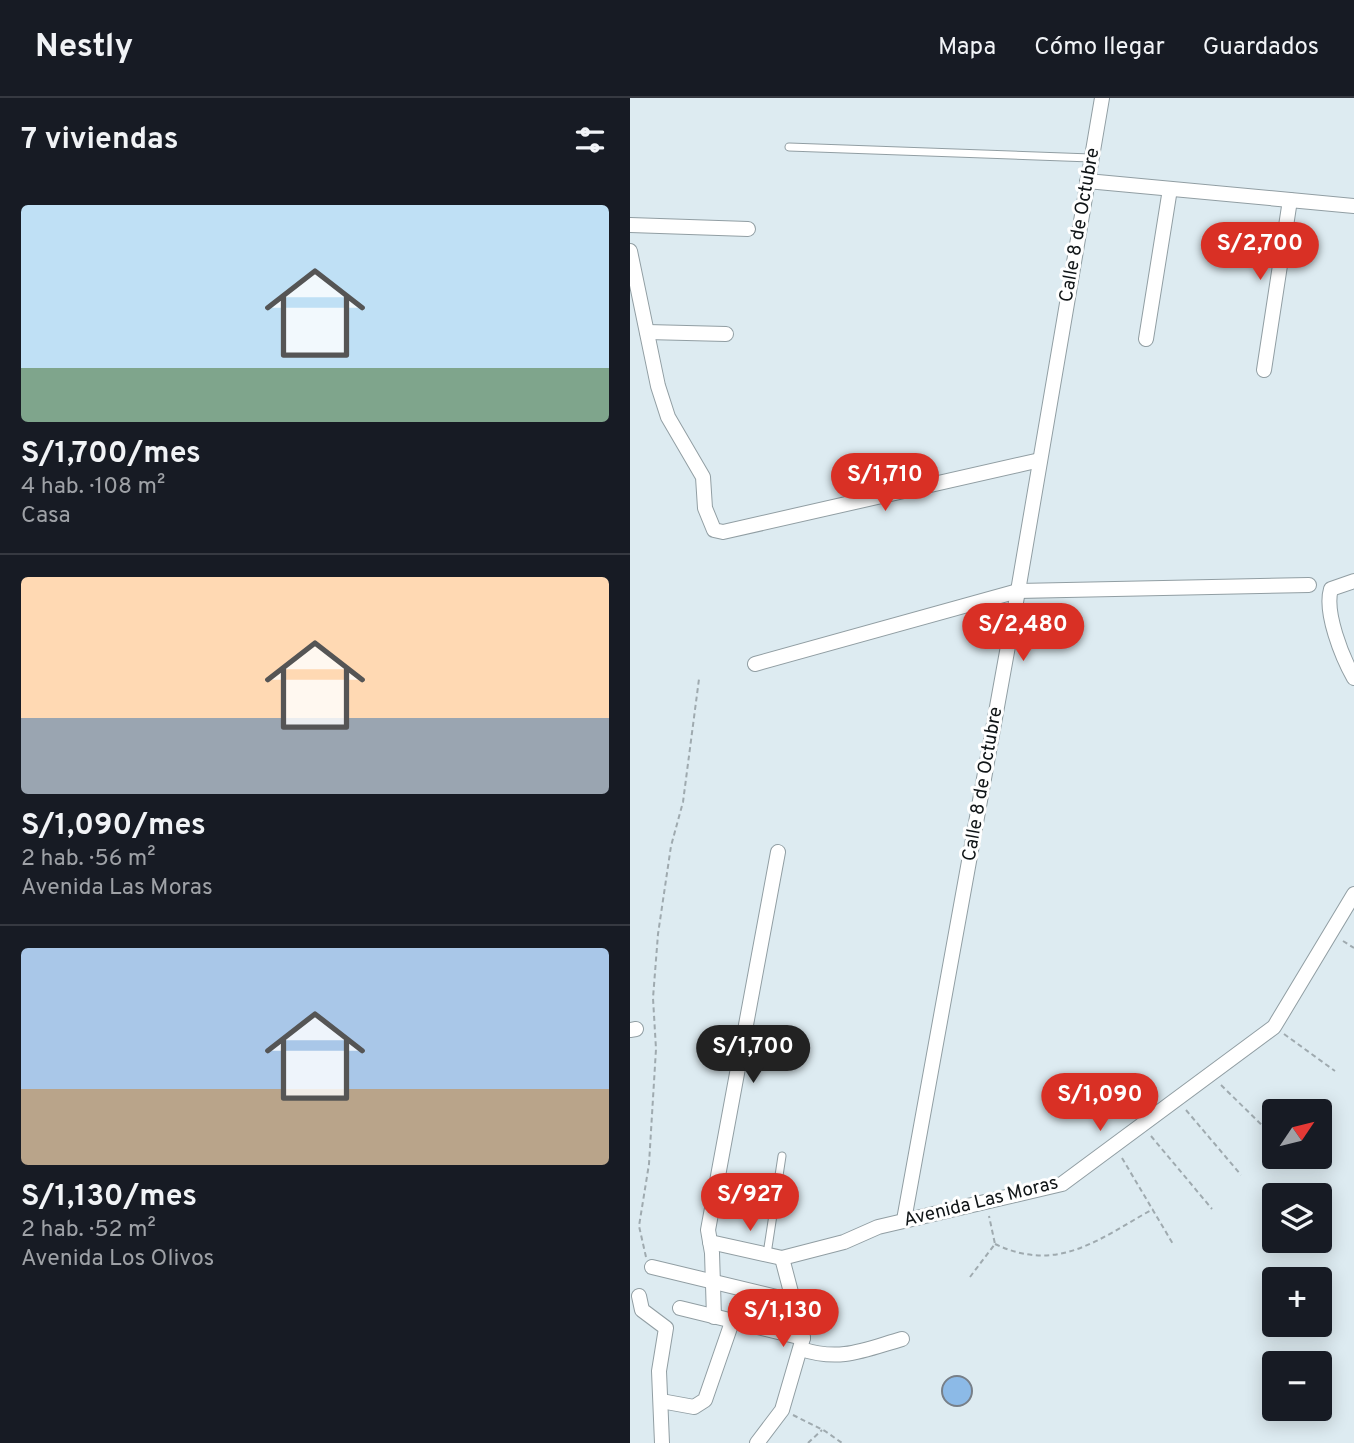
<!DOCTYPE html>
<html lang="es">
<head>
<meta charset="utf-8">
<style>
	body { margin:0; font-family:Overpass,sans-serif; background:#242831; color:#f1f3f6; height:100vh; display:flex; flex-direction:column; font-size:26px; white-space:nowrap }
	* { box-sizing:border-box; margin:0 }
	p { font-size:23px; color:#9ea1a6 }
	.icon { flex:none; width:38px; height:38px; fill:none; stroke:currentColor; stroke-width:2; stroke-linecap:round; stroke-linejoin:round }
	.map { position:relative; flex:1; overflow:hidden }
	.panel { display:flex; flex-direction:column; background:#171b24; width:630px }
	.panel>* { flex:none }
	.needle { width:46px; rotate:55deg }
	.fabs { position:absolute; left:632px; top:1001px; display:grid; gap:14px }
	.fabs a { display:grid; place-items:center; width:70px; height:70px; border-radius:7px; background:#171b24; box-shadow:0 4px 18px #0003; font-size:35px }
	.price { position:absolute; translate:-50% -60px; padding:0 16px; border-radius:24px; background:#d93025; color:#fff; font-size:23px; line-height:46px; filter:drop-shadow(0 2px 4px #0008) }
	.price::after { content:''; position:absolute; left:50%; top:42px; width:21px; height:16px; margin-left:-10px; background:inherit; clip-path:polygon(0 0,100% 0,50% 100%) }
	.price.selected { background:#222; color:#fff }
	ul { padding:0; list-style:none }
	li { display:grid; align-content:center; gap:14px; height:371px; padding:0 21px }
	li+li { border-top:2px solid #363941 }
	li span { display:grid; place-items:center; height:217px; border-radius:7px; color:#555 }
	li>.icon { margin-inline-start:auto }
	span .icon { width:126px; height:126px; fill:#fffc; stroke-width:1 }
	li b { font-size:30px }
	h2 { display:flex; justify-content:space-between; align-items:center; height:84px; padding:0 21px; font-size:30px }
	header { display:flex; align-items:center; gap:42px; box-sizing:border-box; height:98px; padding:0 35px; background:#171b24; border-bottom:2px solid #363941 }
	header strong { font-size:33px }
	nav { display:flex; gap:38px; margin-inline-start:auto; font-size:24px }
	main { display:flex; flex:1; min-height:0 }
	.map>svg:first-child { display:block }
</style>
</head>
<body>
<header>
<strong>Nestly</strong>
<nav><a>Mapa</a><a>Cómo llegar</a><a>Guardados</a></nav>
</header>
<main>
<section class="panel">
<h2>7 viviendas<svg class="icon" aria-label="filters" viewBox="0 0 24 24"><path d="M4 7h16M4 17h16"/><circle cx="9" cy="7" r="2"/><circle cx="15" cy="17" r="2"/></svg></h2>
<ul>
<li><span style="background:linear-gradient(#bfe0f5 75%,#7fa58c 0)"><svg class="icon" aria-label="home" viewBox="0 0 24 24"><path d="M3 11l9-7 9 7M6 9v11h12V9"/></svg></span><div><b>S/1,700/mes</b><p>4 hab. · 108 m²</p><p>Casa</p></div></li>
<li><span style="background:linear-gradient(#ffd9b3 65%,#9aa5b1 0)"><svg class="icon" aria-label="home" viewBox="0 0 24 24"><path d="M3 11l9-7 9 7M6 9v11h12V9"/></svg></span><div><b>S/1,090/mes</b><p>2 hab. · 56 m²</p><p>Avenida Las Moras</p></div></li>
<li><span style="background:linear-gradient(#a9c7e8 65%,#b9a48a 0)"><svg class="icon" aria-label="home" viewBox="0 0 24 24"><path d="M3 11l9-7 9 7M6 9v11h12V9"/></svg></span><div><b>S/1,130/mes</b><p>2 hab. · 52 m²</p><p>Avenida Los Olivos</p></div></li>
</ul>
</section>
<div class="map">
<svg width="724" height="1345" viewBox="0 0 724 1345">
	<rect width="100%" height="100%" fill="#ddebf1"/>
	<circle fill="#8cbae7" stroke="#777f88" stroke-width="2" cx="327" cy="1293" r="15"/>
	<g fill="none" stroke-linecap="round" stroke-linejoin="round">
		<g stroke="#919ea3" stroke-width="9">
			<g id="service">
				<path d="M 159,49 L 461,60"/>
				<path d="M 137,1156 L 152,1058"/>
			</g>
		</g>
		<g stroke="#919ea3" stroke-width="16">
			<g id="minor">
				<path d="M 457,83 L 724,108"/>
				<path d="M 0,127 L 118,131"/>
				<path d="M 0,153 L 28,288 L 38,319 L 73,379 L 75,410 L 84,432 L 93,434 L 410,362"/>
				<path d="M 17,234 L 96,236"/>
				<path d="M 516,241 L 540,91"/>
				<path d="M 634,272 L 660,102"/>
				<path d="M 724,483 L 701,491 C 694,514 712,559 724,580"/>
				<path d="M 125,566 L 388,493 L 679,487"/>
				<path d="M 0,932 L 6,931"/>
				<path d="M 274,1122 L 388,493 L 472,0"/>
				<path d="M 80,1144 L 152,1160"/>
				<path d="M 152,1160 L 214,1144 L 248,1129 L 432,1086 L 644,929 L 724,796"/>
				<path d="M 22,1169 L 163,1203"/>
				<path d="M 9,1198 L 12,1212 L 36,1230 L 29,1273 L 32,1345"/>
				<path d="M 50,1210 L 173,1240"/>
				<path d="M 84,1219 L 82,1155 L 78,1132 L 148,754"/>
				<path d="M 171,1251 C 211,1264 234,1252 272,1241"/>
				<path d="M 31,1303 L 64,1309 L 75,1302 L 102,1224"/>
				<path d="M 127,1345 L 152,1312 L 173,1240 L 152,1160"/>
			</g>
		</g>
		<g stroke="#9faaaf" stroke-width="2" stroke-dasharray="5 3.5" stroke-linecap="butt">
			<path d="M 713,843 L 724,850"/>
			<path d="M 654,936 L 705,973"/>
			<path d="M 591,987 L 644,1039"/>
			<path d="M 556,1012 L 611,1077"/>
			<path d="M 521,1038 L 582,1111"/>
			<path d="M 492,1060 L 543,1146"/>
			<path d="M 365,1146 C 428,1176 469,1141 523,1111"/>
			<path d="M 16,1159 L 9,1128 L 19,1066 L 26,951 L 23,900 L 28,836 L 41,748 L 53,704 L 69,581"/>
			<path d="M 340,1179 L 365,1146 L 359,1118"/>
			<path d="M 163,1317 L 195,1333 L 212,1345"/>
			<path d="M 178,1345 L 192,1332"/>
		</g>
		<use href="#service" stroke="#fff" stroke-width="7"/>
		<use href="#minor" stroke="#fff" stroke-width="14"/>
	</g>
	<g text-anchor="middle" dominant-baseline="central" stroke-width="6" stroke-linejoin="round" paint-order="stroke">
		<g font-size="19" fill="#101517" stroke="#fff">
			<text transform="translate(450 127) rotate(-80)">Calle 8 de Octubre</text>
			<text transform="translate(353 686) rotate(-80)">Calle 8 de Octubre</text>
			<text transform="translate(351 1104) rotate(-14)">Avenida Las Moras</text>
		</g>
	</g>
</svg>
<div class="fabs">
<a><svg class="needle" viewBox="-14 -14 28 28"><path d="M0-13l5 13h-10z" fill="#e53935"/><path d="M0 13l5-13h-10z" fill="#9ea1a6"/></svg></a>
<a><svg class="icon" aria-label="layers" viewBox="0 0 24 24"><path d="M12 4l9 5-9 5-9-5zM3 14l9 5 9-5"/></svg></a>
<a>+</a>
<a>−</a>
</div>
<b class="price" style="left:630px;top:184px">S/2,700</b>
<b class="price" style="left:255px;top:415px">S/1,710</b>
<b class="price" style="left:393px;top:565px">S/2,480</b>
<b class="price selected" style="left:123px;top:987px">S/1,700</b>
<b class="price" style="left:470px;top:1035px">S/1,090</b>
<b class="price" style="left:120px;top:1135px">S/927</b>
<b class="price" style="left:153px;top:1251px">S/1,130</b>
</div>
</main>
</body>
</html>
